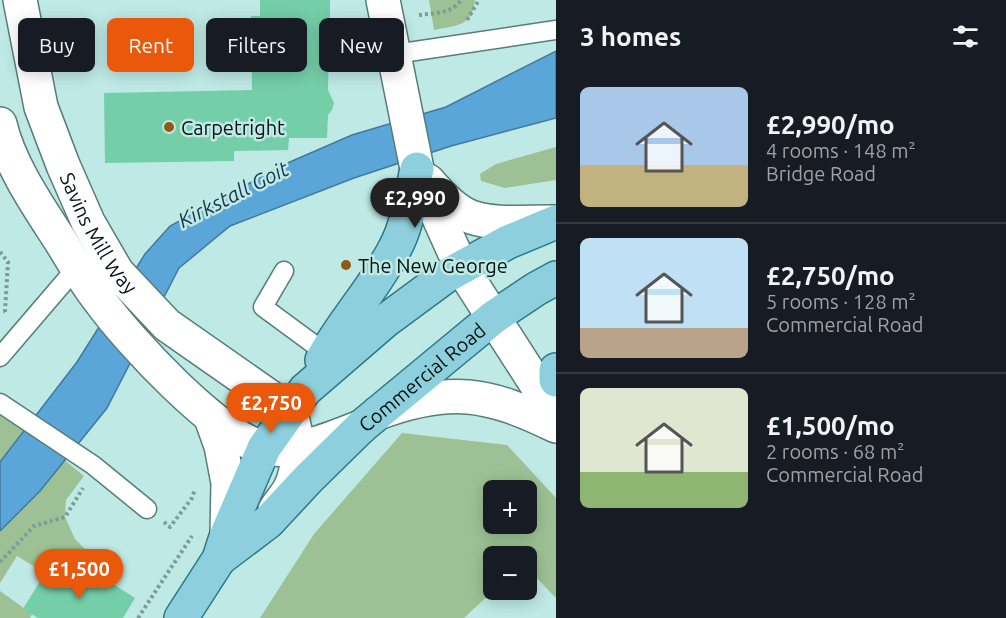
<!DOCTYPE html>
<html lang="en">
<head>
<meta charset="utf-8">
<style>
	body { margin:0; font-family:Ubuntu,sans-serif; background:#20242c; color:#f1f3f6; height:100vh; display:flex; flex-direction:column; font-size:22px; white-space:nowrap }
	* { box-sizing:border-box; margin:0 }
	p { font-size:20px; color:#9ea1a6 }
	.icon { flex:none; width:33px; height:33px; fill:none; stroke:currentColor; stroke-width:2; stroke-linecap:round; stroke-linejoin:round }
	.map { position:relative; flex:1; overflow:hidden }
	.sheet { display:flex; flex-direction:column; background:#171b24; width:450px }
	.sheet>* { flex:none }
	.top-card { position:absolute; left:18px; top:18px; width:447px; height:54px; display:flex; gap:12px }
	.tools { position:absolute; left:483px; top:480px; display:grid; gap:12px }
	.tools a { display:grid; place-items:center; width:54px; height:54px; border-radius:9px; background:#171b24; box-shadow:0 3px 15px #0003; font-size:30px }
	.price { position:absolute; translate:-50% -51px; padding:0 14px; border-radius:21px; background:#ea580c; color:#fff; font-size:20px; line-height:39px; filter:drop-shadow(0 2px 3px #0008) }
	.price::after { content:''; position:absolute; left:50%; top:36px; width:18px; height:14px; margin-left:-9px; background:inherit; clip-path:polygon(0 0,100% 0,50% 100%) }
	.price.active { background:#222; color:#fff }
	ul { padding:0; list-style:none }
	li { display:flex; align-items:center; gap:18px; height:150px; padding:0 24px }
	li+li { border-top:2px solid #363941 }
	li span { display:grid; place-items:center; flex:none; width:168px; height:120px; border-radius:9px; color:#555 }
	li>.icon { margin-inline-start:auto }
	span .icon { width:72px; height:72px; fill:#fffc; stroke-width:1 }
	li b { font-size:26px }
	h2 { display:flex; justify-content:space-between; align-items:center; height:72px; padding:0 24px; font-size:26px }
	.chip { padding:0 21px; border-radius:9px; background:#171b24; box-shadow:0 3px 15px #0003; font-size:21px; line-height:54px }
	.chip.active { background:#ea580c; color:#fff }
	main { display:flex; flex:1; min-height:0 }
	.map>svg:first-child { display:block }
</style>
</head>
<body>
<main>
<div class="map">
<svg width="556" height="618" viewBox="0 0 556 618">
	<rect width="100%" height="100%" fill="#bfe9e5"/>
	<g fill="#9dc194" fill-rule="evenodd">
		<path d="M 429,0 L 475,0 C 472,27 457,25 434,30 Z"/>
		<path d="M 556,147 L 556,180 L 505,188 L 481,181 L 480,174 L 496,164 Z"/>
		<path d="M 0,408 L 84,476 L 66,500 L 65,517 L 75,539 L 84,548 L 98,555 L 93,571 L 79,594 L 17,556 L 0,583 Z"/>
		<path d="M 402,433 L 507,445 L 556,498 L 556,598 L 527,568 L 526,556 L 494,556 L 494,590 L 464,618 L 260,618 L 314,534 ZM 494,490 L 526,490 L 526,524 L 494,524 Z"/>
		<path d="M 0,591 L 32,614 L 30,618 L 0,618 Z"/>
	</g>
	<path fill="#5ba6d8" stroke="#417a9d" stroke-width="1.5" d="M 556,51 L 556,118 L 451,146 L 354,178 L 230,226 L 179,268 L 107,408 L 40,491 L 0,531 L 0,462 L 77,362 L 145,254 L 170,226 L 283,165 L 352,135 L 446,107 Z"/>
	<g fill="#74cea8">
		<path d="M 260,0 L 330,0 L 330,20 L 334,31 L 329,42 L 328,90 L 334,103 L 332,110 L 328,115 L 327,138 L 289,138 L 288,150 L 234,151 L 234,161 L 105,163 L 104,93 L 252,90 L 251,16 L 260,16 Z"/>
		<path d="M 93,571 L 135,598 L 123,618 L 38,618 L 23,609 L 45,573 L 79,594 Z"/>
	</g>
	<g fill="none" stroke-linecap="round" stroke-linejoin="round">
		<g stroke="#567d7a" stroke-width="21">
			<g id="lane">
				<path d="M 395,54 L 556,30"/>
				<path d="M 284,271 L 263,307 L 331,357"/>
				<path d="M 0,357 L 77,267"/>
				<path d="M 0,403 L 93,465 L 147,509"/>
			</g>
		</g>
		<g stroke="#567d7a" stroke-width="36">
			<g id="secondary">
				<path id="s1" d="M 20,0 L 41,107 L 63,165 L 88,222 L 117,272 L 167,325 L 290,411 C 298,435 302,466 289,490 C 285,497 279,503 275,510"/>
				<path d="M 383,0 L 417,169 L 461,267 L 556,415"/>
				<path d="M 0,124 C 9,164 38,206 60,240 C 73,261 85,282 100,301 C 129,341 218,437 264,448 C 296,455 331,438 361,427"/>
				<path d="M 428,181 C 439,194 454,211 471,217 C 497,226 529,221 556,222"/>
				<path d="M 378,413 C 450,386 488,393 556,426"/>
				<path d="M 211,418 L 221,446 L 228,483 L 227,534"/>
			</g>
		</g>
		<g stroke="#2d7887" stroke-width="36">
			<g id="primary">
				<path d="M 322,360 C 343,321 375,288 395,248 C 408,225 411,194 417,169"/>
				<path d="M 556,370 L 556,380"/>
				<path id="s2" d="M 219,559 L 268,522 L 308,479 L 361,427 L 454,350 L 494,317 L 536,289 L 556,278"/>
				<path d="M 181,618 L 219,559 L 227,534 L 264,448 L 305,390 L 385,321 L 446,276 L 508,242 L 556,222"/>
			</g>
		</g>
		<g stroke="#7c9c99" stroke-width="4" stroke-dasharray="3 3" stroke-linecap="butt">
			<path d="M 419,15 C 434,13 452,14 461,0"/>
			<path d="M 467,20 L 479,0"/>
			<path d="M 0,252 L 8,262 L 5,312 L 7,314"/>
			<path d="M 164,522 L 170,527 L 192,498 L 195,489"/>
			<path d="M 0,562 L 34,526 L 65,517 L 83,488"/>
			<path d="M 138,618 L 192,536"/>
		</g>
		<use href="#lane" stroke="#fff" stroke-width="18"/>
		<use href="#secondary" stroke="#fff" stroke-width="33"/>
		<use href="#primary" stroke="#8ecfdd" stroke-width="33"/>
	</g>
	<g fill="#925914" stroke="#bfe9e5" stroke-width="2">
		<circle cx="169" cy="127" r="6"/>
		<circle cx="346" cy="265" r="6"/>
	</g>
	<g text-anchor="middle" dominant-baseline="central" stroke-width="5" stroke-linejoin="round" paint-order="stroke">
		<g font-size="20" fill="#041312" stroke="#bfe9e5" text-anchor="start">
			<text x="181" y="127">Carpetright</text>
			<text x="358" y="265">The New George</text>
		</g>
		<g font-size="20" fill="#041312" stroke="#bfe9e5">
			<text stroke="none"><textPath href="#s1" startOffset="248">Savins Mill Way</textPath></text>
			<text stroke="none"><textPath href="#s2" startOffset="273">Commercial Road</textPath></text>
		</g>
		<g font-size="21" font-style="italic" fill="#16374c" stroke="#bfe9e5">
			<text transform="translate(233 194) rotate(-27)">Kirkstall Goit</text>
		</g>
	</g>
</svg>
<div class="tools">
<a>+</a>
<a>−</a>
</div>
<b class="price active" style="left:415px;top:229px">£2,990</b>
<b class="price" style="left:271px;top:434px">£2,750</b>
<b class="price" style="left:79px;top:600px">£1,500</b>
<div class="top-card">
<a class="chip">Buy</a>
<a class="chip active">Rent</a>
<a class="chip">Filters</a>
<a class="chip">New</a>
</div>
</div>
<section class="sheet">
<h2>3 homes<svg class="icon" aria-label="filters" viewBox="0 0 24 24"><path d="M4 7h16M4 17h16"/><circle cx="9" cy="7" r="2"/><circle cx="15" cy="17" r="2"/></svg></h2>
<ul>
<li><span style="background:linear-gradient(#a9c7e8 65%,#c2b280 0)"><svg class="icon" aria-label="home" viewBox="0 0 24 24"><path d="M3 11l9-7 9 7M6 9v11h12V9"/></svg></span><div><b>£2,990/mo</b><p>4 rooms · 148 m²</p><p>Bridge Road</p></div></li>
<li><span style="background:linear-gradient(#bfe0f5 75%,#b9a48a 0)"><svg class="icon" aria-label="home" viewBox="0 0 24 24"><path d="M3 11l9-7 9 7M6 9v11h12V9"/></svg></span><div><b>£2,750/mo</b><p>5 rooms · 128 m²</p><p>Commercial Road</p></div></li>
<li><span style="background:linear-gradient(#dfe7d0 70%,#8fb573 0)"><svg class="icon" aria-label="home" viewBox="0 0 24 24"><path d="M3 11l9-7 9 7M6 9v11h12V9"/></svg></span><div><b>£1,500/mo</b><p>2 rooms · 68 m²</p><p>Commercial Road</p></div></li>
</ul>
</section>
</main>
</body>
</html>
